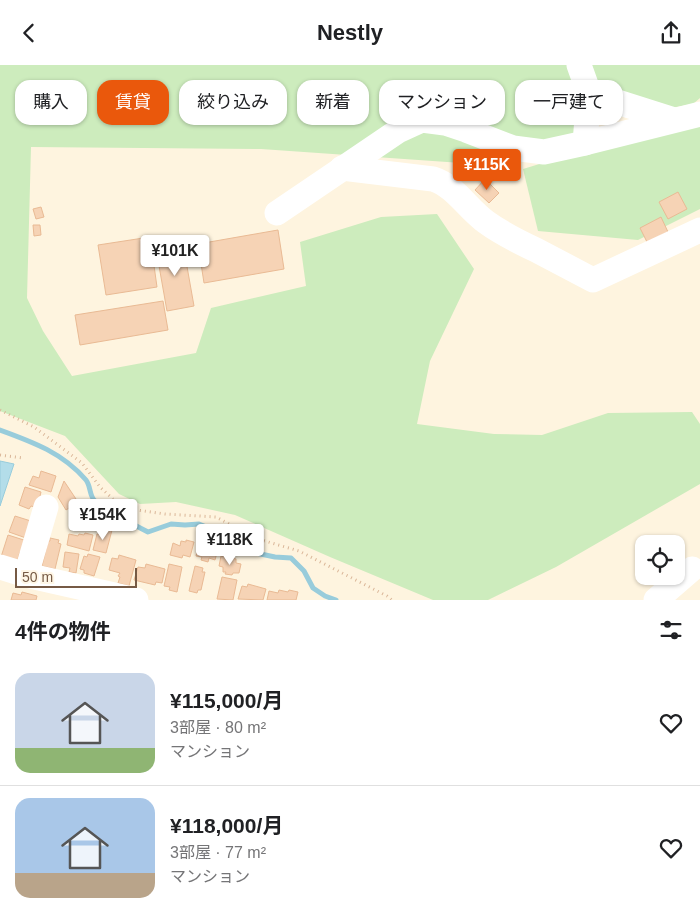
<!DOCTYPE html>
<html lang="ja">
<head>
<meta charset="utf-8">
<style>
	body { margin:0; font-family:Arial,"Noto Sans JP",sans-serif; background:#f2f2f2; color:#202124; height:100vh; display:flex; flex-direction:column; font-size:19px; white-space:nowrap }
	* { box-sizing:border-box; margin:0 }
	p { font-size:16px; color:#757577 }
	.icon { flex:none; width:28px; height:28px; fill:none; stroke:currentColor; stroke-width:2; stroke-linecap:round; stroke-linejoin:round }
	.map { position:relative; height:535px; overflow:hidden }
	.sheet { display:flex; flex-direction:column; background:#fff; flex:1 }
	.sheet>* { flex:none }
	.guide { position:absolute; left:15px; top:15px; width:670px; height:45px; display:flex; gap:10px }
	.controls { position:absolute; left:635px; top:470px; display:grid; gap:10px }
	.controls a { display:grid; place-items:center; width:50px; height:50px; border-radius:10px; background:#fff; box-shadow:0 1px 4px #0004; font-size:25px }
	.scale { position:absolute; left:15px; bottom:12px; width:122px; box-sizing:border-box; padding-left:5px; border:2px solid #765a45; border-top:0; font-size:14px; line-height:18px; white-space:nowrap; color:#765a45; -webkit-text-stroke:4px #fff7e7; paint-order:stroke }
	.price { position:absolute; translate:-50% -42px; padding:0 11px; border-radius:5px; background:#fff; color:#222; font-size:16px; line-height:32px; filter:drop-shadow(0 1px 2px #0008) }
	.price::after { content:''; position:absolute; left:50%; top:30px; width:15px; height:11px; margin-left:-8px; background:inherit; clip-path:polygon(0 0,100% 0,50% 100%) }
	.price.on { background:#ea580c; color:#fff }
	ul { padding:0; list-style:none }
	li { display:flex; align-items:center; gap:15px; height:125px; padding:0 15px }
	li+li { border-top:1px solid #e0e0e0 }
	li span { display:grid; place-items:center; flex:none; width:140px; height:100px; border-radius:15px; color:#555 }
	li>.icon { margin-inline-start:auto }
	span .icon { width:60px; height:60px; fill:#fffc; stroke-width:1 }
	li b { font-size:21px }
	h2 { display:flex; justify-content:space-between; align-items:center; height:60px; padding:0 15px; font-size:21px }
	.chip { padding:0 18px; border-radius:15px; background:#fff; box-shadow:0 1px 4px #0004; font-size:18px; line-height:45px }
	.chip.on { background:#ea580c; color:#fff }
	header { display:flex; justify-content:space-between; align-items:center; height:65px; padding:0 15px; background:#fff; font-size:22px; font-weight:800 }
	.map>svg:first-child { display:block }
</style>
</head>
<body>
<header><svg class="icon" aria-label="back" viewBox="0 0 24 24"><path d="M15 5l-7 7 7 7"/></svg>Nestly<svg class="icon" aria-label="share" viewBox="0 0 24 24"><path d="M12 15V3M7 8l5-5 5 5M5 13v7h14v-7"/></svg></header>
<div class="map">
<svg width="700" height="535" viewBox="0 0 700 535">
	<rect width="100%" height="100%" fill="#fef4df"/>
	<g fill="#cdecbd">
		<path d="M 0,0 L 700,0 L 700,33 L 693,39 L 614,53 L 490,100 L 261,84 L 31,82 L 27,233 L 43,266 L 72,311 L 196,288 L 211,243 L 306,221 L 300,177 L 381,152 L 437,149 L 474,204 L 430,296 L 417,359 L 494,369 L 542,370 L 608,348 L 692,347 L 700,359 L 700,419 L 556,502 L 488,535 L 433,535 L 330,492 L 235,450 L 176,437 L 140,439 L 119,429 L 65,371 L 0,346 Z"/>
		<path d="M 700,57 L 700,144 L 638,175 L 538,166 L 523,104 L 638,69 Z"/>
	</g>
	<path fill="#b3dde9" stroke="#98ccdb" d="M 0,396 L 14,399 L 0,441 Z"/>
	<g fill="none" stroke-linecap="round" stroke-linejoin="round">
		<path stroke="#98ccdb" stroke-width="5" d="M 0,365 C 33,377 63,388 86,415 C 91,421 89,431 95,436 C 111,449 131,458 148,467 L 171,459 L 185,460 L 199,459 L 218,467 L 251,487 L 275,492 L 291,493 L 304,506 L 313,523 L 325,531 L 336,535"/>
	</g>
	<g fill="#f6d3b5" stroke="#e9ba94">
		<path d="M 485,114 L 499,128 L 489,138 L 475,125 Z"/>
		<path d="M 678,127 L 687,144 L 668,154 L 659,137 Z"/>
		<path d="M 41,142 L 44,152 L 36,154 L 33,144 Z"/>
		<path d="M 661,152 L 668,167 L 647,177 L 640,163 Z"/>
		<path d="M 33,160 L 40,160 L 41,170 L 34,171 Z"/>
		<path d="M 278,165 L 284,204 L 204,218 L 198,179 Z"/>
		<path d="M 150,172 L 157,222 L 106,230 L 98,180 Z"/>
		<path d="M 183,179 L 194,241 L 167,246 L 156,184 Z"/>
		<path d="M 163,236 L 168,265 L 80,280 L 75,250 Z"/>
		<path d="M 41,406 L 56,411 L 51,427 L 29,420 L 33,411 L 39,413 Z"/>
		<path d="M 64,416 L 78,437 L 66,445 L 58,432 Z"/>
		<path d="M 25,422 L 41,427 L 40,431 L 43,432 L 35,442 L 31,441 L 29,444 L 19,440 Z"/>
		<path d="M 76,440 L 90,443 L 89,446 L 92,447 L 92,451 L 95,452 L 92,465 L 76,462 L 77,456 L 71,455 L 73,443 L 76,443 Z"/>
		<path d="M 15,451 L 34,457 L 26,473 L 9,467 Z"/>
		<path d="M 104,463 L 112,465 L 106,488 L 93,485 L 97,469 L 102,470 Z"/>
		<path d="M 85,468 L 93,470 L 89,486 L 67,480 L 69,469 L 78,471 L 79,469 L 84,470 Z"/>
		<path d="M 8,470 L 27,476 L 24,488 L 20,487 L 17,497 L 1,492 Z"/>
		<path d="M 50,473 L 59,475 L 58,478 L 61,479 L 55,504 L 42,501 L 48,476 L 50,476 Z"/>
		<path d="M 186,475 L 194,477 L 190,492 L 183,490 L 182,493 L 170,490 L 173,478 L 180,481 L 181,476 L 186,477 Z"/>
		<path d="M 199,479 L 218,484 L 215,495 L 209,493 L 208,497 L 201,495 L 202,492 L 196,491 Z"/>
		<path d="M 65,487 L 79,489 L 76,508 L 69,507 L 70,503 L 63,502 Z"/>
		<path d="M 88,489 L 100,492 L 94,511 L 84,508 L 84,505 L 80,504 L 84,491 L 87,492 Z"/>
		<path d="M 119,490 L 136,495 L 129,521 L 118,518 L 120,512 L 118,511 L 120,508 L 109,505 L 112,493 L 118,494 Z"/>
		<path d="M 221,491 L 236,494 L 236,498 L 241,499 L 239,508 L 233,508 L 232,510 L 225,509 L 226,507 L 223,507 L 223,502 L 219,501 Z"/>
		<path d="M 146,499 L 165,504 L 162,518 L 156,517 L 155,520 L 134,515 L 138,502 L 145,503 Z"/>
		<path d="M 169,499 L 182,502 L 177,527 L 169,525 L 170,522 L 164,521 Z"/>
		<path d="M 195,501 L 203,503 L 202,507 L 205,507 L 201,525 L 198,525 L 197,528 L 189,526 Z"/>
		<path d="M 222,512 L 237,515 L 233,535 L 217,534 Z"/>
		<path d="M 248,519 L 266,524 L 263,535 L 238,534 L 242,521 L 247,522 Z"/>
		<path d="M 279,525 L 288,527 L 289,525 L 298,527 L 296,535 L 267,535 L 269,526 L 278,528 Z"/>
		<path d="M 22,527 L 37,531 L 36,535 L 11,535 L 13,528 L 21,530 Z"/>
	</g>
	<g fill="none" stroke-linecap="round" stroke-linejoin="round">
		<g stroke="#dab698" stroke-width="3" stroke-dasharray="1 4" stroke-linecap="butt">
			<path d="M 0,345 L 34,362 L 82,398 L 100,422 L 113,434 L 137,445 L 165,449 L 216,452 L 258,474 L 299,486 L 387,531 L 392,535"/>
			<path d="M 0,390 L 23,393"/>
		</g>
		<g stroke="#fff" stroke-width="25">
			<path d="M 589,28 L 674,55"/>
			<path d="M 585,78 L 700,49"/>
			<path d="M 342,103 L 433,114 C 455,121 467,143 486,157 C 501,168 519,177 536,185 C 555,195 574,205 593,215 L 700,165"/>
			<path d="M 277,148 L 398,66 L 422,55 L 445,58 L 466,65 L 513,83 L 544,87 L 585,78 L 589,28 L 579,0"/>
			<path d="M 0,502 L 26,510 L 136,535"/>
			<path d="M 26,510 L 46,442"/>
			<path d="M 656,535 L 692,504"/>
		</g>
	</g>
</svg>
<div class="controls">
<a><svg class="icon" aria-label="locate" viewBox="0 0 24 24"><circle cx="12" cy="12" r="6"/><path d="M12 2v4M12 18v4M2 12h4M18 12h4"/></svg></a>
</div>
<div class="scale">50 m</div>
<b class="price on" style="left:487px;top:126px">¥115K</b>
<b class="price" style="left:175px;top:212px">¥101K</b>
<b class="price" style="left:103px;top:476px">¥154K</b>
<b class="price" style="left:230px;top:501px">¥118K</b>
<div class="guide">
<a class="chip">購入</a>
<a class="chip on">賃貸</a>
<a class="chip">絞り込み</a>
<a class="chip">新着</a>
<a class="chip">マンション</a>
<a class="chip">一戸建て</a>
</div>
</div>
<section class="sheet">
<h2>4件の物件<svg class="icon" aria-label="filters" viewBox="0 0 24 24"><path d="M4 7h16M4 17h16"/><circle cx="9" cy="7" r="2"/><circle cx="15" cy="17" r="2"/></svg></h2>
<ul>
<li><span style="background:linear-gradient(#c9d6e8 75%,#8fb573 0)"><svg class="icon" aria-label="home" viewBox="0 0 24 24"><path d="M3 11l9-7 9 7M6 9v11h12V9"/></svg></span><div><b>¥115,000/月</b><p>3部屋 · 80 m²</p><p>マンション</p></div><svg class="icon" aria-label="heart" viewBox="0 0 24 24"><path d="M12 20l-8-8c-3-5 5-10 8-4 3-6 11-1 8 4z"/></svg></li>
<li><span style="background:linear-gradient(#a9c7e8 75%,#b9a48a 0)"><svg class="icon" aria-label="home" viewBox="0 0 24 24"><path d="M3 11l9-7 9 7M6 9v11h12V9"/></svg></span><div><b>¥118,000/月</b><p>3部屋 · 77 m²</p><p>マンション</p></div><svg class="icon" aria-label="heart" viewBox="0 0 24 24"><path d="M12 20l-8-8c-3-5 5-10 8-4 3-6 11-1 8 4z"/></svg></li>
</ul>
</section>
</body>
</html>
